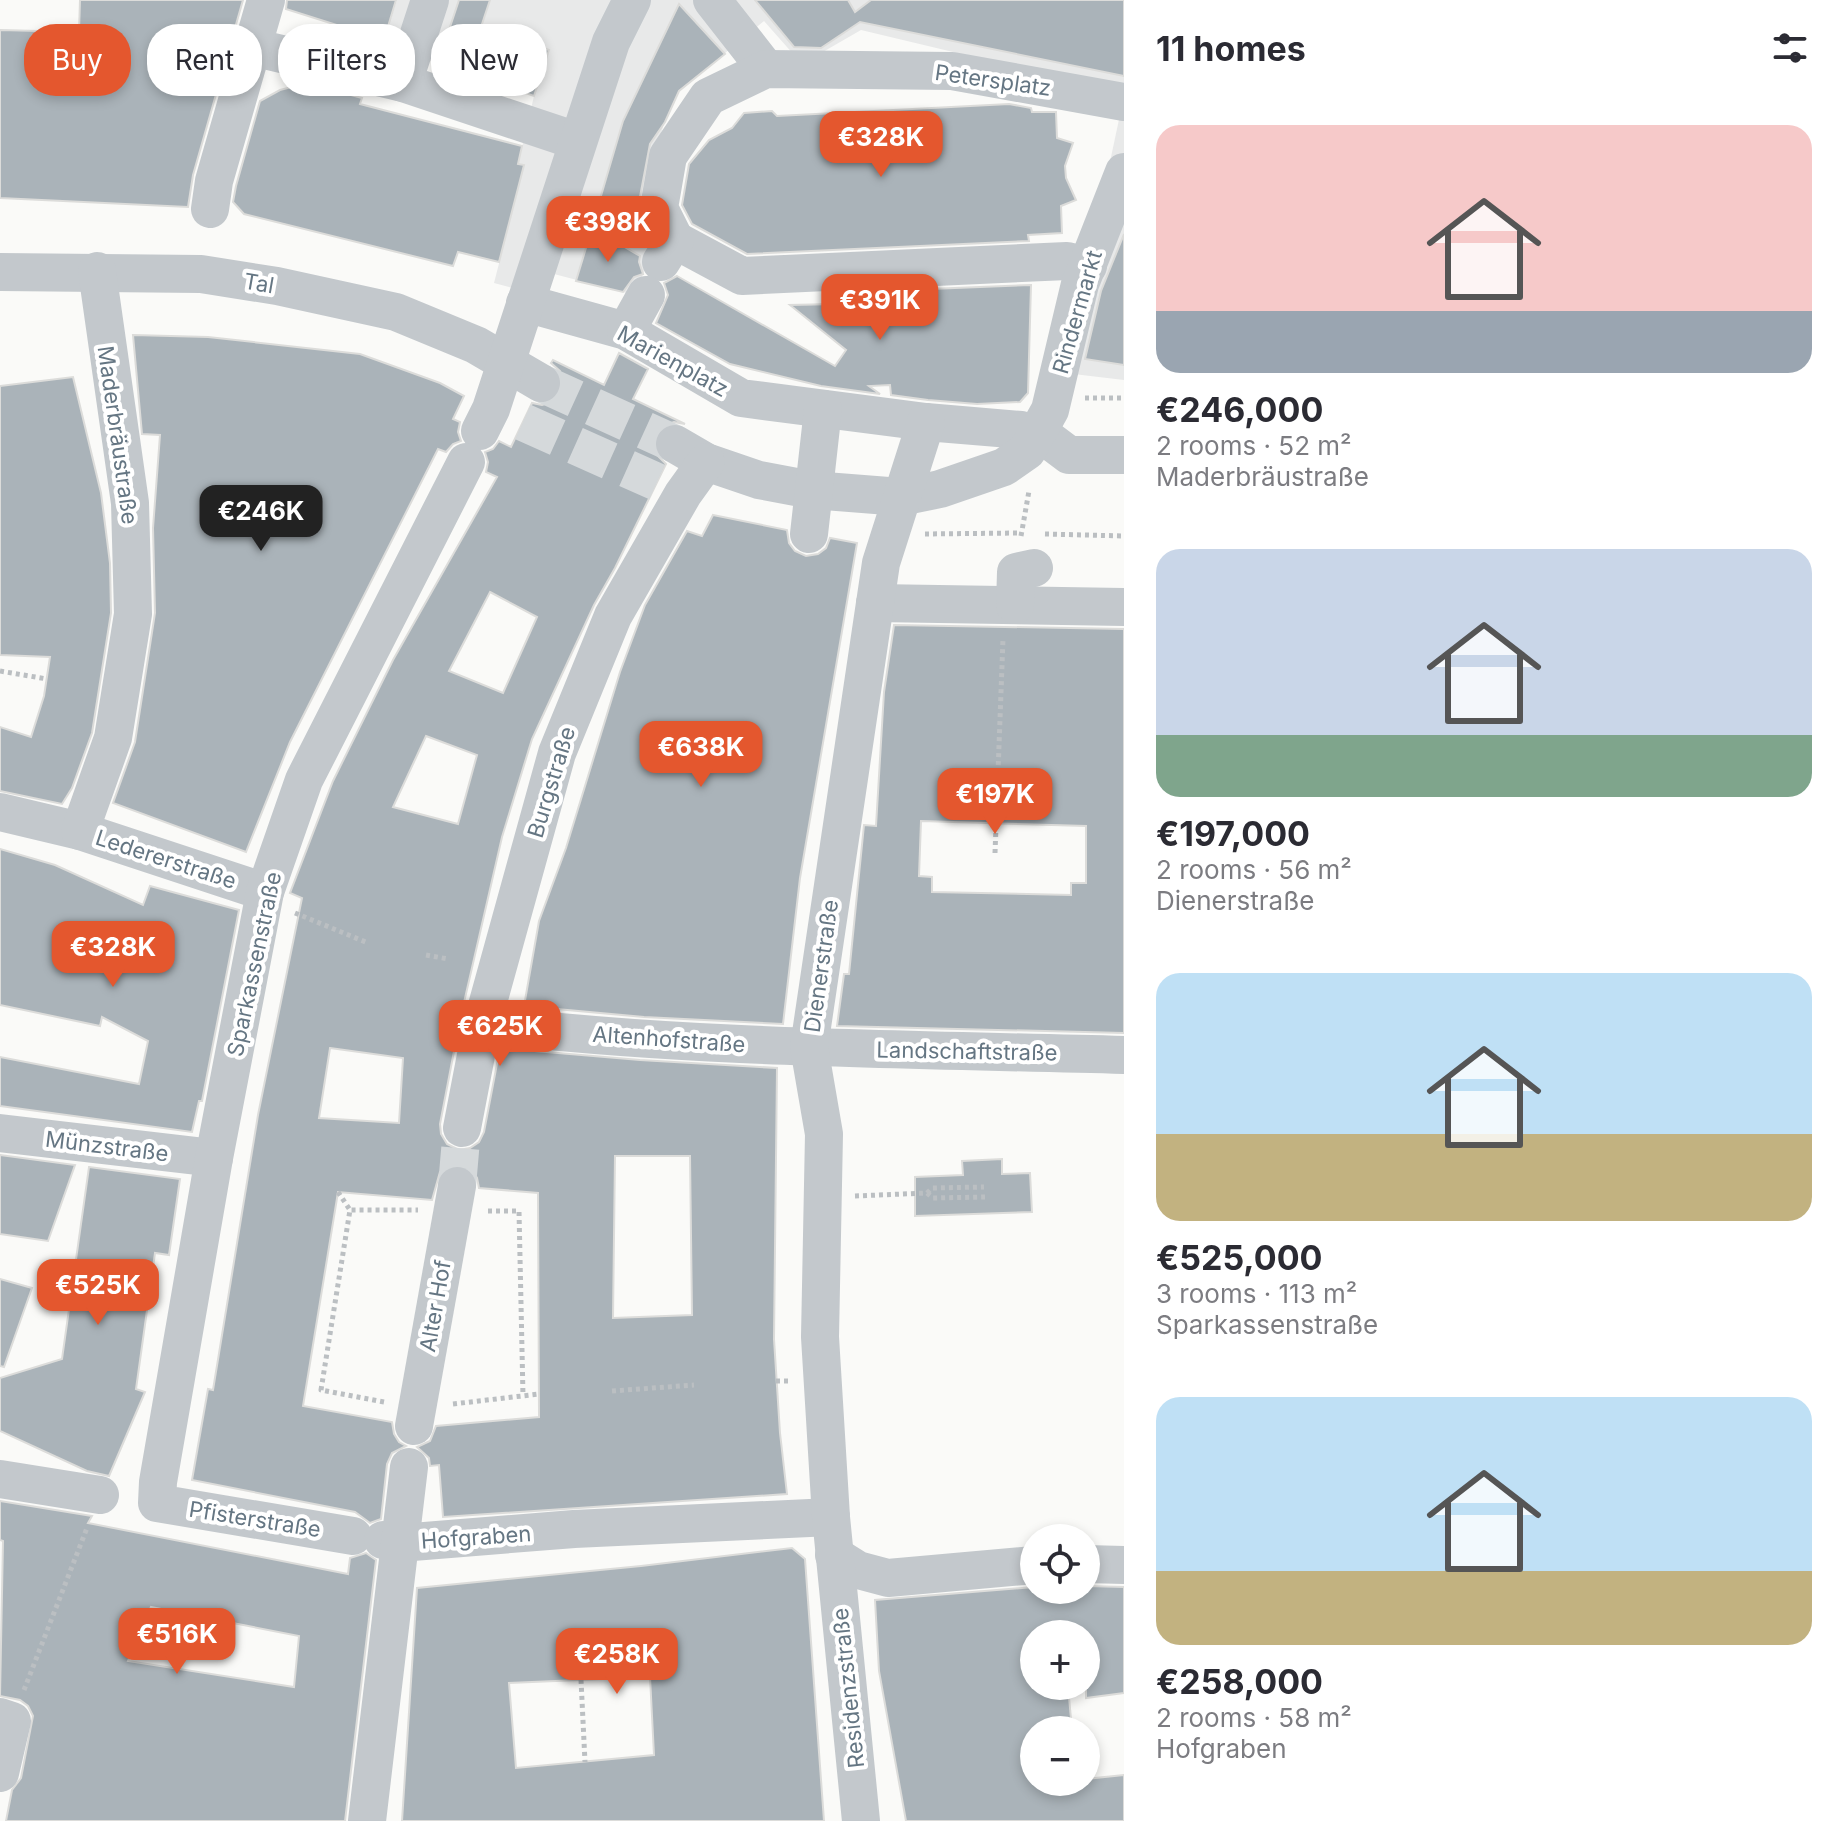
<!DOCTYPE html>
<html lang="en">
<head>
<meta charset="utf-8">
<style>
	body { margin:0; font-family:Inter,sans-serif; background:#f2f2f3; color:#2b2b33; height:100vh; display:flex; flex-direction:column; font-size:30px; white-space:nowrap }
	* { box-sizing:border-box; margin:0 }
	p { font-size:26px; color:#7c7c81 }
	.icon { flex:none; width:44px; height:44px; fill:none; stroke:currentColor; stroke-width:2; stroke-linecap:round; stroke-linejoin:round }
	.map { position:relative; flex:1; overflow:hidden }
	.panel { display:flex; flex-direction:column; background:#fff; width:720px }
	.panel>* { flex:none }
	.guide { position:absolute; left:24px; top:24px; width:760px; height:72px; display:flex; gap:16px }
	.tools { position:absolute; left:1020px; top:1524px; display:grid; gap:16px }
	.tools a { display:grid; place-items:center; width:80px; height:80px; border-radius:50%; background:#fff; box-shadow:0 4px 12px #0003; font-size:40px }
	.price { position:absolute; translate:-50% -68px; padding:0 18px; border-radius:16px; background:#e4572e; color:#fff; font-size:26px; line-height:52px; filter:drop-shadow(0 2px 4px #0008) }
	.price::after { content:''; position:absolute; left:50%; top:48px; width:24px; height:18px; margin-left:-12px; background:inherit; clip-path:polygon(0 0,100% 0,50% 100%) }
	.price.on { background:#222; color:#fff }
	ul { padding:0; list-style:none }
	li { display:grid; align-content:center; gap:16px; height:424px; padding:0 32px }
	li span { display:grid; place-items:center; height:248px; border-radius:24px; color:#555 }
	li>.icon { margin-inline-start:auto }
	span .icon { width:144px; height:144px; fill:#fffc; stroke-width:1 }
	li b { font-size:34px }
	h2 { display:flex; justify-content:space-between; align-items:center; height:96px; padding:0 32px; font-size:34px }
	.tag { padding:0 28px; border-radius:32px; background:#fff; box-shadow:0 4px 12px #0003; font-size:28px; line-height:72px }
	.tag.on { background:#e4572e; color:#fff }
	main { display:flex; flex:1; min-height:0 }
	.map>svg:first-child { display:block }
</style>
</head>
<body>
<main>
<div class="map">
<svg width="1124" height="1821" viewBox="0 0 1124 1821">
	<rect width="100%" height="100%" fill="#fafaf8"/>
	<g fill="#e8e9e9">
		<path d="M 397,0 L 1124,0 L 1124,93 L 861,30 L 802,64 L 764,21 L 679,91 L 665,120 L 634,225 L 647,228 L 657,242 L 634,295 L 554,274 L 546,297 L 494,283 L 524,166 L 518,164 L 534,96 L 412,55 L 384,40 Z"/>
		<path d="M 1124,96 L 1124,380 L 1065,373 Z"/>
	</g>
	<g fill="#aab3b9" stroke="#dcdcda" stroke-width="2" fill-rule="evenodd">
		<path d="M 80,0 L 243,0 L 193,175 L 188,207 L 0,198 L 0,30 L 79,32 Z"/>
		<path d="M 287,0 L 396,0 L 384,40 L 286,9 Z"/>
		<path d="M 459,0 L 490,0 L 481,27 L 549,50 L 534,96 L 438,63 Z"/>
		<path d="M 755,0 L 848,0 L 855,12 L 871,0 L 1124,0 L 1124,76 L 860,22 L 821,48 L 794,47 Z"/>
		<path d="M 679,4 L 725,54 L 679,91 L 665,122 L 650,144 L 636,218 L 598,206 L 623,121 Z"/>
		<path d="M 307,83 L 362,98 L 360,104 L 522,146 L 518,164 L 524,165 L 499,262 L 458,252 L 453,266 L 244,214 L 233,202 L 236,186 L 260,101 L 280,90 Z"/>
		<path d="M 1009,104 L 1031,108 L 1032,112 L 1056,112 L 1057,138 L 1073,143 L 1065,166 L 1066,178 L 1076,200 L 1061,206 L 1062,233 L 1028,235 L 1029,241 L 747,254 L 692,224 L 682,205 L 689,164 L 709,140 L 732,128 L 744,113 L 772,111 L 777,116 Z"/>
		<path d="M 592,228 L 640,256 L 639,262 L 643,274 L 634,277 L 623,292 L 576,281 Z"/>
		<path d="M 1124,234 L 1124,365 L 1085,359 L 1101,291 Z"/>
		<path d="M 677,276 L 835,366 L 846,350 L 790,305 L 931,302 L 930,289 L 1031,285 L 1028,393 L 1020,402 L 977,404 L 928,400 L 891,395 L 890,385 L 869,386 L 880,394 L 821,386 L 730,364 L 656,323 L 668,295 L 664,283 Z"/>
		<path d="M 133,335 L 208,337 L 360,354 L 440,383 L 464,396 L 453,419 L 460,422 L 458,432 L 461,441 L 453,444 L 446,452 L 438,449 L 290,742 L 246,852 L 113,803 L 135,742 L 155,613 L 153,528 L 160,435 L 142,434 Z"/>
		<path d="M 619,353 L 648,369 L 633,399 L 685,424 L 674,422 L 665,425 L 656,434 L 653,443 L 656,454 L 666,464 L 615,568 L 594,605 L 532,739 L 502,837 L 460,1020 L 440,1124 L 441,1134 L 447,1144 L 459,1150 L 470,1148 L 479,1142 L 484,1132 L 500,1048 L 640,1060 L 777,1068 L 774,1339 L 780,1433 L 787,1494 L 443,1517 L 439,1465 L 430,1466 L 429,1458 L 417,1447 L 430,1441 L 436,1426 L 539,1417 L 538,1193 L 479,1188 L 477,1178 L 472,1170 L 460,1164 L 449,1166 L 440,1172 L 432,1200 L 338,1192 L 303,1406 L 392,1422 L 394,1434 L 399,1442 L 406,1446 L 392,1453 L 387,1464 L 381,1519 L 370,1523 L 355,1512 L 192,1480 L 208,1389 L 213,1390 L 258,1115 L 302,898 L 290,893 L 333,781 L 393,660 L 497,477 L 486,472 L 488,462 L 485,452 L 493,449 L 499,441 L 511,447 L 532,403 L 542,405 L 551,402 L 560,395 L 563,382 L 560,371 L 551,363 L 553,360 L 604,385 ZM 490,592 L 537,617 L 503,693 L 449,671 ZM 426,736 L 477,755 L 458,824 L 393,807 ZM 330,1048 L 403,1058 L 399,1123 L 319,1118 ZM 615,1156 L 690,1156 L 692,1315 L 613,1318 Z"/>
		<path d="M 73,377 L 101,493 L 110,563 L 111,613 L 92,733 L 72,788 L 62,804 L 0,791 L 0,727 L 31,737 L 44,696 L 50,657 L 0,655 L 0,386 Z"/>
		<path d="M 713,515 L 787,530 L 789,543 L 795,551 L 806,556 L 818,554 L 826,548 L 830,538 L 857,543 L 800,878 L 783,1024 L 644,1017 L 524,1006 L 539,921 L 566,848 L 620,672 L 645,605 L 687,531 L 702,536 Z"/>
		<path d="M 894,625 L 1124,629 L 1124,1033 L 837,1026 L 844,974 L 849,974 L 864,825 L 876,826 L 884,692 ZM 921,821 L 1086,826 L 1086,883 L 1071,883 L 1071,895 L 932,892 L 932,877 L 919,876 Z"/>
		<path d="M 0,849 L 55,865 L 143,905 L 150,886 L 239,910 L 202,1101 L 199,1101 L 192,1132 L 0,1106 L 0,1057 L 139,1084 L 148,1041 L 102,1017 L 100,1026 L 0,1005 Z"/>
		<path d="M 0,1155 L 75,1165 L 48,1241 L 0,1234 Z"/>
		<path d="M 1002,1159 L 1002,1174 L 1030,1173 L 1032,1212 L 915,1216 L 915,1177 L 963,1175 L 962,1161 Z"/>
		<path d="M 89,1167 L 180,1179 L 169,1255 L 155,1253 L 136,1389 L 145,1392 L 109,1476 L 87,1471 L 0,1431 L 0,1378 L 62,1359 Z"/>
		<path d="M 0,1279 L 32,1288 L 4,1367 L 0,1366 Z"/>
		<path d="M 0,1501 L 92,1516 L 88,1523 L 348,1574 L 350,1558 L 366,1553 L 376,1560 L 345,1821 L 6,1821 L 12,1790 L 21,1778 L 33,1716 L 28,1706 L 20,1700 L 0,1696 L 3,1541 L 0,1540 ZM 151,1607 L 299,1636 L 294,1687 L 128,1661 Z"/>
		<path d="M 792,1548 L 805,1559 L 824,1821 L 402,1821 L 417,1588 L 641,1566 ZM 650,1677 L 654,1755 L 516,1768 L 509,1683 Z"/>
		<path d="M 1086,1586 L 1124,1587 L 1124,1693 L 1086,1698 L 1086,1634 L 1034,1634 L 1034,1686 L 1068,1686 L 1072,1730 L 1034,1730 L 1034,1782 L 1086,1782 L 1086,1779 L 1124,1775 L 1124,1821 L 906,1821 L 879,1671 L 875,1600 L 1034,1587 L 1034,1590 L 1086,1590 Z"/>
	</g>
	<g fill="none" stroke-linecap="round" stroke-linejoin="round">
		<g stroke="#d5d9db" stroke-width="38" stroke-dasharray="38 19" stroke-linecap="butt">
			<path d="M 541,383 L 675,444"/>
			<path d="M 523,422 L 657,482"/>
			<path d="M 457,1186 L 462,1128"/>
		</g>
		<g stroke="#bbbfc2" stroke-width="5" stroke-dasharray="4 4" stroke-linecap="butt">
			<path d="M 1085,398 L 1124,398"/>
			<path d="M 925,534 L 1019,533"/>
			<path d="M 1045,534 L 1124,536"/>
			<path d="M 1021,536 L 1029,491"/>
			<path d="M 0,671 L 47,679"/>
			<path d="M 995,853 L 1003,639"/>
			<path d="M 295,913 L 368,943"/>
			<path d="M 426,955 L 448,959"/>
			<path d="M 338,1192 L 350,1210"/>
			<path d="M 927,1193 L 932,1188 L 984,1187"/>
			<path d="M 855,1196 L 927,1193 L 933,1198 L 985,1197"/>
			<path d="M 488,1211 L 519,1211 L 523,1396"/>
			<path d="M 776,1381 L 791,1381"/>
			<path d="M 612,1391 L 694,1385"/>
			<path d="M 384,1402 L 321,1390 L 350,1210 L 418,1210"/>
			<path d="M 453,1404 L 539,1394"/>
			<path d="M 581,1680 L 585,1762"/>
			<path d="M 24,1690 L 87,1528"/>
		</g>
		<g stroke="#c3c8cc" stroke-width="38">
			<path d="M 712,0 L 766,69"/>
			<path d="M 252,47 L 403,83 L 577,141"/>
			<path d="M 403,83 L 430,0"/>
			<path d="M 210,209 L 214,181 L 266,0"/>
			<path d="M 675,240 L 742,276 L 1067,261 L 1088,266"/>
			<path d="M 661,262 L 675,240 L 659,208 L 668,156 L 708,97 L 766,69 L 952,71 L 1124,102"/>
			<path d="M 0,272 L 201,274 L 277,286 L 396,312 L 476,345 L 541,383"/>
			<path d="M 525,303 L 626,331 L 741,398 L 926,422 L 1021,430 L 1045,437 L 1069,455 L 1124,455"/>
			<path d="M 626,331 L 646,295"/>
			<path d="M 480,431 L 491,409 L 611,42 L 632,0"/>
			<path d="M 675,444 L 706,462 L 759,480 L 812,490 L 901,497 L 940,489 L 1004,467 L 1027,451 L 1050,410 L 1080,284 L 1124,172"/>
			<path d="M 809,534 L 823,409"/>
			<path d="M 875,603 L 1124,607"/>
			<path d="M 1015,605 L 1016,572 L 1034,568"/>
			<path d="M 0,812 L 80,831 L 265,892"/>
			<path d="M 80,831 L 113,738 L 133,614 L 130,503 L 97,271"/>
			<path d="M 482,1024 C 695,1049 910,1049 1124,1055"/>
			<path d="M 462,1128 L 482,1024 L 557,753 L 613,616 L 683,494 L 706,462"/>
			<path d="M 0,1133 L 214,1158"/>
			<path d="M 414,1426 L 457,1186"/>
			<path d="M 0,1479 L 100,1495"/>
			<path d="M 353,1536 L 157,1503 L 158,1482 L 214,1158 L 265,892 L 304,780 L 466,462"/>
			<path d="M 383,1540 L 400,1543 L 574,1529 L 831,1517"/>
			<path d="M 834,1555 L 858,1570 L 888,1578 L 1034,1565"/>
			<path d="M 1086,1564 L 1124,1565"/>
			<path d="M 0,1717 L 12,1721 L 0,1773"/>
			<path d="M 367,1821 L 409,1467"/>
			<path d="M 861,1821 L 831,1517 L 820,1337 L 824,1134 L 809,1047 L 881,563 L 926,422"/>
		</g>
	</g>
	<g text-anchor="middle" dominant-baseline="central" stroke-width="8" stroke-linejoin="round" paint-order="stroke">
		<g font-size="22" fill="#657683" stroke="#fff">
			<text transform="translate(993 80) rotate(8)">Petersplatz</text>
			<text transform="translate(259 283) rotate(10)">Tal</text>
			<text transform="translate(1077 312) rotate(-74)">Rindermarkt</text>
			<text transform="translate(673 361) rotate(29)">Marienplatz</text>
			<text transform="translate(118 435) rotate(82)">Maderbräustraße</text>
			<text transform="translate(551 782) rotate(-73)">Burgstraße</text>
			<text transform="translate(166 859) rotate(18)">Ledererstraße</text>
			<text transform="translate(254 964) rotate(-78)">Sparkassenstraße</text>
			<text transform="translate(821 966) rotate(-82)">Dienerstraße</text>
			<text transform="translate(669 1039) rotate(4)">Altenhofstraße</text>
			<text transform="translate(967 1051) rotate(1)">Landschaftstraße</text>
			<text transform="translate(107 1146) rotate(7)">Münzstraße</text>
			<text transform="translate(435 1306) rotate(-80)">Alter Hof</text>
			<text transform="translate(255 1519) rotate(9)">Pfisterstraße</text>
			<text transform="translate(476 1537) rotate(-4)">Hofgraben</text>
			<text transform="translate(848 1688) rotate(-96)">Residenzstraße</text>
		</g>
	</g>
</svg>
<div class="tools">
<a><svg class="icon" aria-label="locate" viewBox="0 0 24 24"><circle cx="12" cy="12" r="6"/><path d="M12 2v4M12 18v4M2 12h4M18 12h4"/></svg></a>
<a>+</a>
<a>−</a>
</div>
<b class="price" style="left:881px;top:179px">€328K</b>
<b class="price" style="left:608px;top:264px">€398K</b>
<b class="price" style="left:880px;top:342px">€391K</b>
<b class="price on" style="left:261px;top:553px">€246K</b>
<b class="price" style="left:701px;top:789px">€638K</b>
<b class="price" style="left:995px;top:836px">€197K</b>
<b class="price" style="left:113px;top:989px">€328K</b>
<b class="price" style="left:500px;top:1068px">€625K</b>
<b class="price" style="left:98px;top:1327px">€525K</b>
<b class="price" style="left:177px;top:1676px">€516K</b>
<b class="price" style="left:617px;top:1696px">€258K</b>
<div class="guide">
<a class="tag on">Buy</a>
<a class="tag">Rent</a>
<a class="tag">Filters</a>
<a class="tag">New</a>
</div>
</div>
<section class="panel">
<h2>11 homes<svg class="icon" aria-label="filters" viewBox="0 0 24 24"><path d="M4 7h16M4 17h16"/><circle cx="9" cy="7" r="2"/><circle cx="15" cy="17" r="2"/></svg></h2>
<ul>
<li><span style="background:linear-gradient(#f6c9c9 75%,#9aa5b1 0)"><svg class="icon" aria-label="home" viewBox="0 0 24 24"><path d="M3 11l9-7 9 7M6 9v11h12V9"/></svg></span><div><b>€246,000</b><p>2 rooms · 52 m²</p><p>Maderbräustraße</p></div></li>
<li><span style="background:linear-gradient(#c9d6e8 75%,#7fa58c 0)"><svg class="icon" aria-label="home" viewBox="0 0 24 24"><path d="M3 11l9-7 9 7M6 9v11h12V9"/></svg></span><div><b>€197,000</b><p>2 rooms · 56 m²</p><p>Dienerstraße</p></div></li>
<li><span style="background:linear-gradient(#bfe0f5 65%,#c2b280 0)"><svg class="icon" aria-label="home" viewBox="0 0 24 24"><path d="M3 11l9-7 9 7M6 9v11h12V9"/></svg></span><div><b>€525,000</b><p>3 rooms · 113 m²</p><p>Sparkassenstraße</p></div></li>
<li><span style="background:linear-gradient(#bfe0f5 70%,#c2b280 0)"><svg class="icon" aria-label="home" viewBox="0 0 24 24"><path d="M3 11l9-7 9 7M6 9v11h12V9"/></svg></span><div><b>€258,000</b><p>2 rooms · 58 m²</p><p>Hofgraben</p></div></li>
</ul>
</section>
</main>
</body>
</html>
